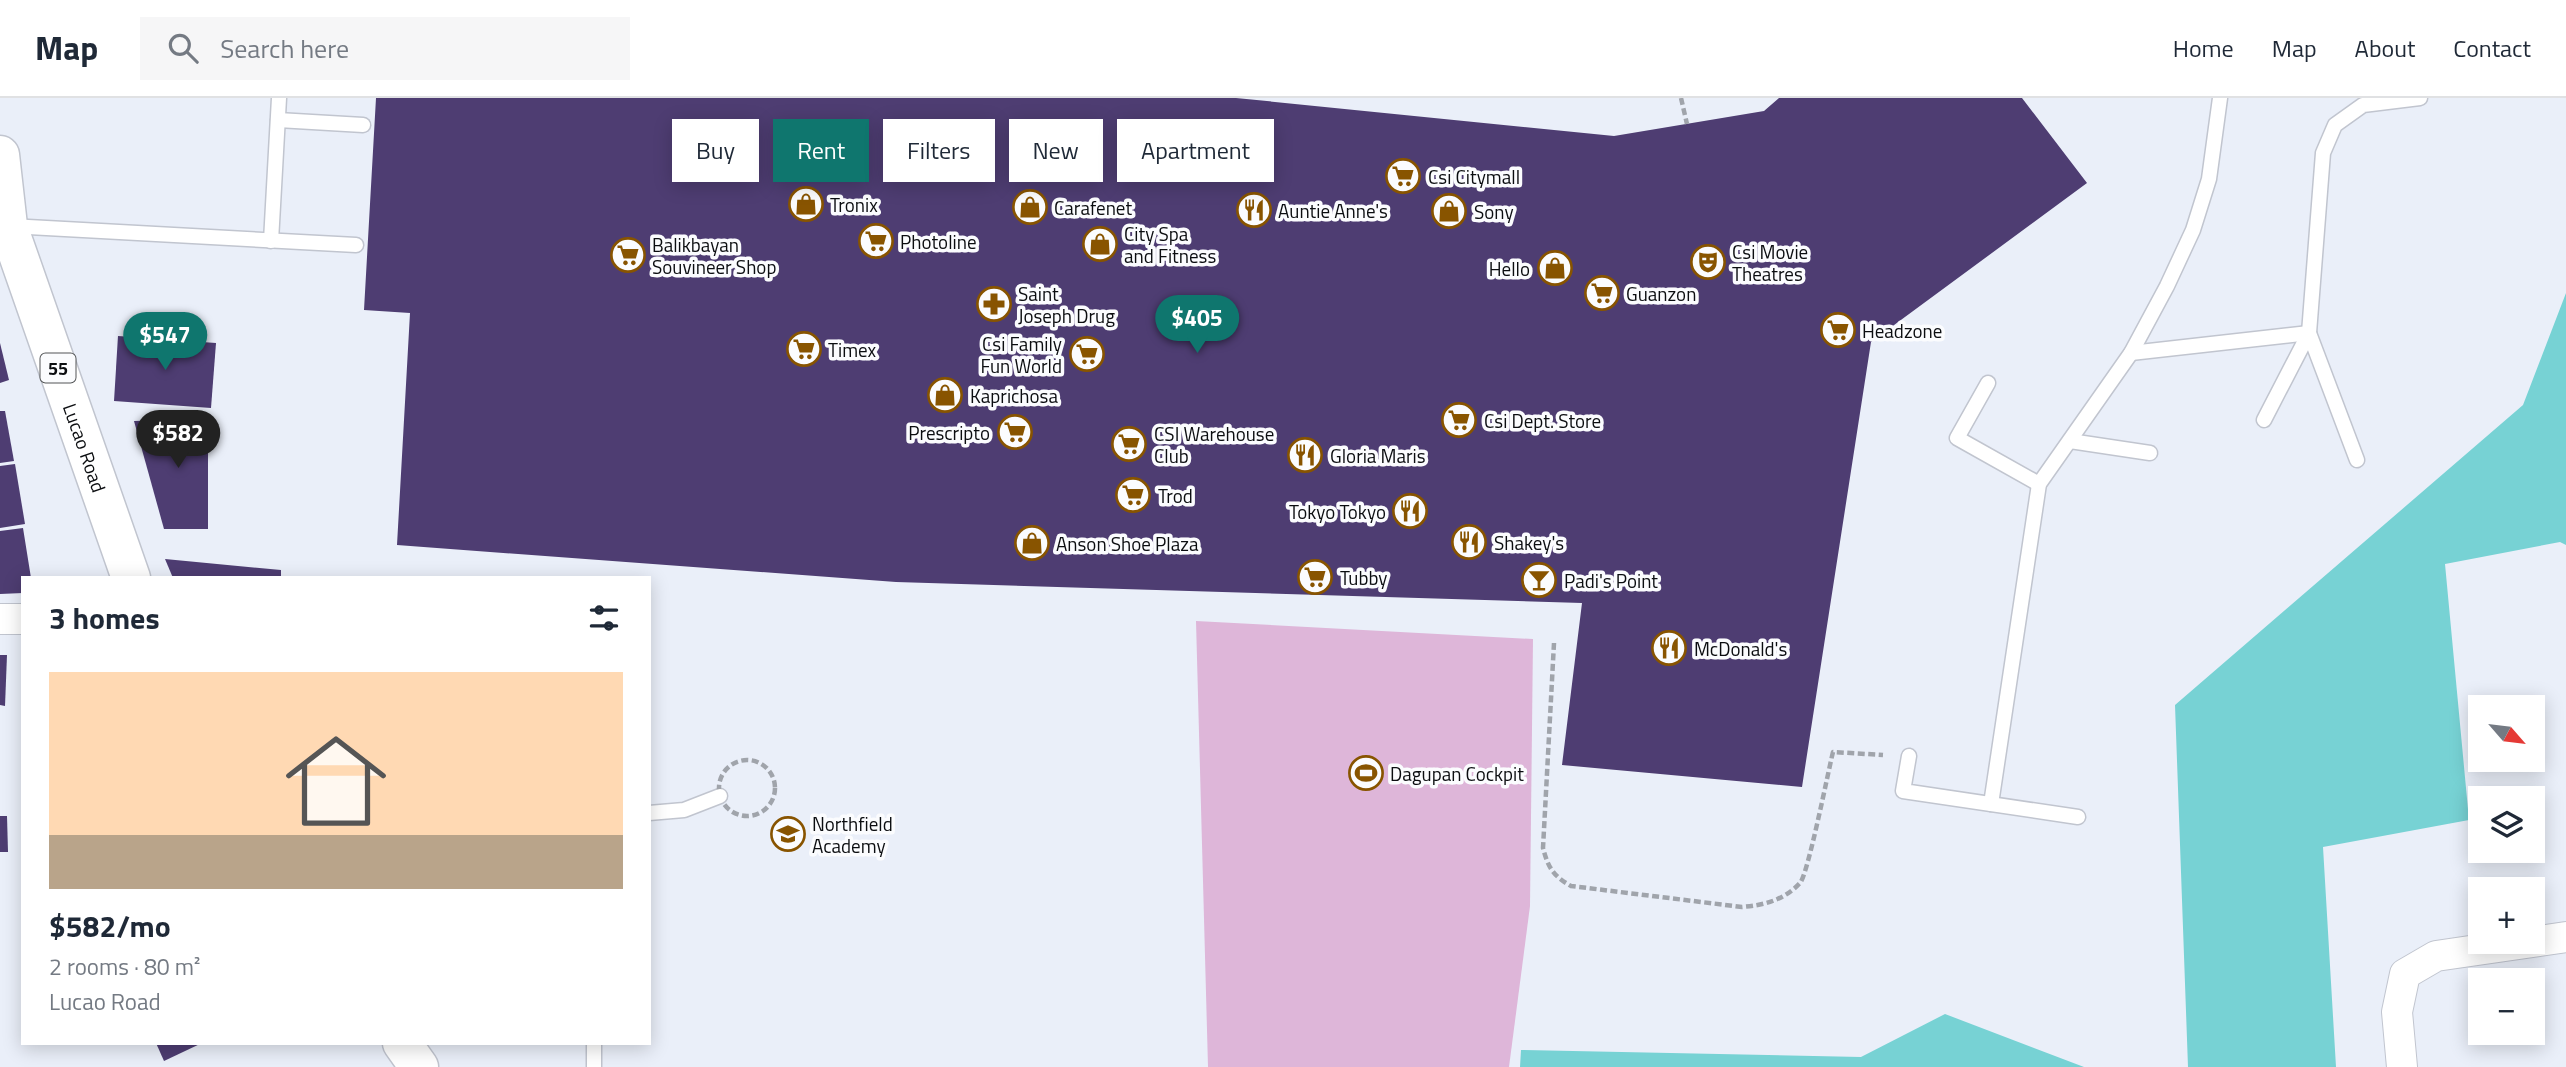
<!DOCTYPE html>
<html lang="en">
<head>
<meta charset="utf-8">
<style>
	body { margin:0; font-family:"Titillium Web",sans-serif; background:#f6f6f7; color:#1f2937; height:100vh; display:flex; flex-direction:column; font-size:26px; white-space:nowrap }
	* { box-sizing:border-box; margin:0 }
	p { font-size:23px; color:#747a83 }
	.icon { flex:none; width:38px; height:38px; fill:none; stroke:currentColor; stroke-width:2; stroke-linecap:round; stroke-linejoin:round }
	.map { position:relative; flex:1; overflow:hidden }
	.sheet { position:absolute; left:21px; top:478px; width:630px; height:469px; display:flex; flex-direction:column; background:#fff; border-radius:0px; box-shadow:0 4px 18px #0003 }
	.sheet>* { flex:none }
	.guide { position:absolute; left:672px; top:21px; width:665px; height:63px; display:flex; gap:14px }
	.needle { width:46px; rotate:118deg }
	.fabs { position:absolute; left:2468px; top:597px; display:grid; gap:14px }
	.fabs a { display:grid; place-items:center; width:77px; height:77px; border-radius:0px; background:#fff; box-shadow:0 4px 18px #0003; font-size:35px }
	.price { position:absolute; translate:-50% -60px; padding:0 16px; border-radius:24px; background:#0f766e; color:#fff; font-size:23px; line-height:46px; filter:drop-shadow(0 2px 4px #0008) }
	.price::after { content:''; position:absolute; left:50%; top:42px; width:21px; height:16px; margin-left:-10px; background:inherit; clip-path:polygon(0 0,100% 0,50% 100%) }
	.price.selected { background:#222; color:#fff }
	ul { padding:0; list-style:none }
	li { display:grid; align-content:center; gap:14px; height:371px; padding:0 28px }
	li span { display:grid; place-items:center; height:217px; border-radius:0px; color:#555 }
	li>.icon { margin-inline-start:auto }
	span .icon { width:126px; height:126px; fill:#fffc; stroke-width:1 }
	li b { font-size:30px }
	h2 { display:flex; justify-content:space-between; align-items:center; height:84px; padding:0 28px; font-size:30px }
	.tag { padding:0 24px; border-radius:0px; background:#fff; box-shadow:0 4px 18px #0003; font-size:24px; line-height:63px }
	.tag.selected { background:#0f766e; color:#fff }
	header { display:flex; align-items:center; gap:42px; box-sizing:border-box; height:98px; padding:0 35px; background:#fff; border-bottom:2px solid #e0e1e3 }
	header strong { font-size:33px }
	nav { display:flex; gap:38px; margin-inline-start:auto; font-size:24px }
	.search { width:490px; height:63px; background:#f6f6f7; display:flex; align-items:center; gap:18px; box-sizing:border-box; padding:0 24px; border-radius:0px; color:#747a83; font-size:26px }
	.map>svg:first-child { display:block }
</style>
</head>
<body>
<header>
<strong>Map</strong>
<div class="search"><svg class="icon" aria-label="search" viewBox="0 0 24 24"><circle cx="10" cy="10" r="6"/><path d="M15 15l6 6"/></svg>Search here</div>
<nav><a>Home</a><a>Map</a><a>About</a><a>Contact</a></nav>
</header>
<div class="map">
<svg width="2566" height="969" viewBox="0 0 2566 969">
	<rect width="100%" height="100%" fill="#eaeff9"/>
	<path fill="#deb6d9" d="M 1196,523 L 1533,541 L 1530,808 L 1509,969 L 1208,969 Z"/>
	<g fill="#77d2d4">
		<path d="M 2566,195 L 2566,447 L 2560,444 L 2445,466 L 2469,722 L 2323,749 L 2336,969 L 2188,969 L 2175,607 L 2523,307 Z"/>
		<path d="M 1945,916 L 2084,969 L 1520,969 L 1521,952 L 1861,959 Z"/>
	</g>
	<g fill="#4e3d72">
		<path d="M 376,0 L 1236,0 L 1614,38 L 1764,13 L 1779,0 L 2022,0 L 2087,85 L 1871,244 L 1802,689 L 1562,667 L 1582,505 L 896,484 L 397,447 L 410,215 L 364,212 Z"/>
		<path d="M 118,238 L 216,245 L 211,310 L 114,303 Z"/>
		<path d="M 0,245 L 9,282 L 0,285 Z"/>
		<path d="M 0,313 L 5,313 L 14,363 L 0,365 Z"/>
		<path d="M 208,321 L 208,431 L 164,431 L 134,323 Z"/>
		<path d="M 15,366 L 25,426 L 0,430 L 0,368 Z"/>
		<path d="M 23,430 L 31,480 L 23,480 L 23,495 L 0,496 L 0,433 Z"/>
		<path d="M 165,461 L 281,472 L 281,480 L 173,480 Z"/>
		<path d="M 0,557 L 7,557 L 5,608 L 0,607 Z"/>
		<path d="M 0,718 L 7,718 L 8,754 L 0,754 Z"/>
		<path d="M 156,945 L 202,945 L 164,963 Z"/>
	</g>
	<g fill="none" stroke-linecap="round" stroke-linejoin="round">
		<g stroke="#c1c5cf" stroke-width="17">
			<g id="service">
				<path d="M 278,22 L 363,27"/>
				<path d="M 10,128 L 356,147"/>
				<path d="M 271,143 L 279,0"/>
				<path d="M 2131,255 L 2309,235"/>
				<path d="M 1988,285 L 1957,340 L 2039,386"/>
				<path d="M 2264,322 L 2309,235"/>
				<path d="M 2070,343 L 2150,355"/>
				<path d="M 2357,362 L 2309,235 L 2323,55 L 2335,27 L 2363,7 L 2420,0"/>
				<path d="M 1909,658 L 1903,693 L 2078,719"/>
				<path d="M 1991,706 L 2039,386 L 2131,255 L 2167,188 L 2193,132 L 2209,81 L 2220,0"/>
				<path d="M 649,715 L 684,712 L 720,698"/>
				<path d="M 594,969 L 594,945"/>
			</g>
		</g>
		<g stroke="#c1c5cf" stroke-width="32">
			<g id="minor">
				<path d="M 0,521 L 23,521"/>
				<path d="M 2402,969 L 2397,914 L 2405,876 L 2436,858 L 2566,839"/>
			</g>
		</g>
		<g stroke="#c1c5cf" stroke-width="41">
			<g id="trunk">
				<path id="s1" d="M 0,57 L 8,128 L 131,480"/>
				<path d="M 402,945 L 419,969"/>
			</g>
		</g>
		<g stroke="#a0a4ab" stroke-width="4.5" stroke-dasharray="7 3.5" stroke-linecap="butt">
			<path d="M 1681,0 L 1687,26"/>
			<path d="M 1554,545 L 1543,750 C 1548,769 1553,778 1571,788 L 1742,809 C 1765,807 1784,802 1800,785 C 1808,776 1828,674 1833,654 L 1883,657"/>
			<circle cx="747" cy="690" r="28"/>
		</g>
		<use href="#service" stroke="#fff" stroke-width="14"/>
		<use href="#minor" stroke="#fff" stroke-width="30"/>
		<use href="#trunk" stroke="#fff" stroke-width="38"/>
	</g>
	<defs>
		<g id="supermarket-ring" transform="scale(1.75)"><circle r="9.5" fill="#fbfcfe" stroke="#885400" stroke-width="1.5"/><path d="M-6-5.5h2.5l.6 2H6L4.5 2H-2.5L-4.4-4H-6ZM-1.5 3.2a1.3 1.3 0 1 0 .1 0ZM3 3.2a1.3 1.3 0 1 0 .1 0Z" fill="#885400"/></g>
		<g id="shop-ring" transform="scale(1.75)"><circle r="9.5" fill="#fbfcfe" stroke="#885400" stroke-width="1.5"/><path d="M-5-2.5h2.3a2.7 3.5 0 0 1 5.4 0H5L5.5 6h-11ZM-1.5-2.5h3a1.5 2.3 0 0 0-3 0Z" fill="#885400"/></g>
		<g id="restaurant-ring" transform="scale(1.75)"><circle r="9.5" fill="#fbfcfe" stroke="#885400" stroke-width="1.5"/><path d="M-5-6h1v4h1v-4h1v4h1v-4h1v5L-1.5 .5V6h-2V.5L-5-1ZM5-6V6H3V1.5H1.5Q1.5-4 5-6Z" fill="#885400"/></g>
		<g id="theatre-ring" transform="scale(1.75)"><circle r="9.5" fill="#fbfcfe" stroke="#885400" stroke-width="1.5"/><path d="M-5-5.5Q0-4 5-5.5V0Q5 5 0 6Q-5 5-5 0ZM-3.3-2.5H-1v1.5H-3.3ZM1-2.5H3.3v1.5H1ZM-2.8 1Q0 5.5 2.8 1Z" fill="#885400"/></g>
		<g id="pharmacy-ring" transform="scale(1.75)"><circle r="9.5" fill="#fbfcfe" stroke="#885400" stroke-width="1.5"/><path d="M-2-6h4v4h4v4h-4v4h-4v-4h-4v-4h4Z" fill="#885400"/></g>
		<g id="bar-ring" transform="scale(1.75)"><circle r="9.5" fill="#fbfcfe" stroke="#885400" stroke-width="1.5"/><path d="M-6-5H6L.8 .8V4.5H3.5V6h-7V4.5H-.8V.8Z" fill="#885400"/></g>
		<g id="stadium-ring" transform="scale(1.75)"><circle r="9.5" fill="#fbfcfe" stroke="#885400" stroke-width="1.5"/><path d="M0-5a6.5 5 0 1 0 0 10a6.5 5 0 1 0 0-10ZM-3.5-1.8h7v3.6h-7Z" fill="#885400"/></g>
		<g id="school-ring" transform="scale(1.75)"><circle r="9.5" fill="#fbfcfe" stroke="#885400" stroke-width="1.5"/><path d="M0-5L7-2L0 1L-7-2ZM-4 1L0 2.5L4 1V4Q0 6-4 4Z" fill="#885400"/></g>
	</defs>
	<g fill-rule="evenodd">
		<use href="#supermarket-ring" x="1403" y="78"/>
		<use href="#shop-ring" x="806" y="106"/>
		<use href="#shop-ring" x="1030" y="109"/>
		<use href="#restaurant-ring" x="1254" y="112"/>
		<use href="#shop-ring" x="1449" y="113"/>
		<use href="#supermarket-ring" x="876" y="143"/>
		<use href="#shop-ring" x="1100" y="146"/>
		<use href="#supermarket-ring" x="628" y="157"/>
		<use href="#theatre-ring" x="1708" y="164"/>
		<use href="#shop-ring" x="1555" y="170"/>
		<use href="#supermarket-ring" x="1602" y="195"/>
		<use href="#pharmacy-ring" x="994" y="206"/>
		<use href="#supermarket-ring" x="1838" y="232"/>
		<use href="#supermarket-ring" x="804" y="251"/>
		<use href="#supermarket-ring" x="1087" y="256"/>
		<use href="#shop-ring" x="945" y="297"/>
		<use href="#supermarket-ring" x="1459" y="322"/>
		<use href="#supermarket-ring" x="1015" y="334"/>
		<use href="#supermarket-ring" x="1129" y="346"/>
		<use href="#restaurant-ring" x="1305" y="357"/>
		<use href="#supermarket-ring" x="1133" y="397"/>
		<use href="#restaurant-ring" x="1410" y="413"/>
		<use href="#restaurant-ring" x="1469" y="444"/>
		<use href="#shop-ring" x="1032" y="445"/>
		<use href="#supermarket-ring" x="1315" y="479"/>
		<use href="#bar-ring" x="1539" y="482"/>
		<use href="#restaurant-ring" x="1669" y="550"/>
		<use href="#stadium-ring" x="1366" y="675"/>
		<use href="#school-ring" x="788" y="736"/>
	</g>
	<g text-anchor="middle" dominant-baseline="central" stroke-width="7" stroke-linejoin="round" paint-order="stroke">
		<rect fill="#fbfcfe" stroke="#535557" stroke-width="2" x="40.5" y="255.5" width="35" height="29" rx="5"/>
		<g font-size="18" font-weight="bold" fill="#0b0d10">
			<text x="58" y="270">55</text>
		</g>
		<g font-size="19" fill="#0b0d10" stroke="#fbfcfe" text-anchor="start">
			<text x="1428" y="78">Csi Citymall</text>
			<text x="830" y="106">Tronix</text>
			<text x="1054" y="109">Carafenet</text>
			<text x="1278" y="112">Auntie Anne's</text>
			<text x="1474" y="113">Sony</text>
			<text x="1124" y="135">City Spa<tspan x="1124" dy="22">and Fitness</tspan></text>
			<text x="900" y="143">Photoline</text>
			<text x="652" y="146">Balikbayan<tspan x="652" dy="22">Souvineer Shop</tspan></text>
			<text x="1732" y="153">Csi Movie<tspan x="1732" dy="22">Theatres</tspan></text>
			<text x="1530" y="170" text-anchor="end">Hello</text>
			<text x="1018" y="195">Saint<tspan x="1018" dy="22">Joseph Drug</tspan></text>
			<text x="1626" y="195">Guanzon</text>
			<text x="1862" y="232">Headzone</text>
			<text x="1062" y="245" text-anchor="end">Csi Family<tspan x="1062" dy="22">Fun World</tspan></text>
			<text x="828" y="251">Timex</text>
			<text x="970" y="297">Kaprichosa</text>
			<text x="1484" y="322">Csi Dept. Store</text>
			<text x="990" y="334" text-anchor="end">Prescripto</text>
			<text x="1154" y="335">CSI Warehouse<tspan x="1154" dy="22">Club</tspan></text>
			<text x="1330" y="357">Gloria Maris</text>
			<text x="1158" y="397">Trod</text>
			<text x="1386" y="413" text-anchor="end">Tokyo Tokyo</text>
			<text x="1494" y="444">Shakey's</text>
			<text x="1056" y="445">Anson Shoe Plaza</text>
			<text x="1340" y="479">Tubby</text>
			<text x="1564" y="482">Padi's Point</text>
			<text x="1694" y="550">McDonald's</text>
			<text x="1390" y="675">Dagupan Cockpit</text>
			<text x="812" y="725">Northfield<tspan x="812" dy="22">Academy</tspan></text>
		</g>
		<g font-size="19" fill="#0b0d10" stroke="#fbfcfe">
			<text stroke="none"><textPath href="#s1" startOffset="306">Lucao Road</textPath></text>
		</g>
	</g>
</svg>
<div class="fabs">
<a><svg class="needle" viewBox="-14 -14 28 28"><path d="M0-13l5 13h-10z" fill="#e53935"/><path d="M0 13l5-13h-10z" fill="#747a83"/></svg></a>
<a><svg class="icon" aria-label="layers" viewBox="0 0 24 24"><path d="M12 4l9 5-9 5-9-5zM3 14l9 5 9-5"/></svg></a>
<a>+</a>
<a>−</a>
</div>
<b class="price" style="left:1197px;top:257px">$405</b>
<b class="price" style="left:165px;top:274px">$547</b>
<b class="price selected" style="left:178px;top:372px">$582</b>
<div class="guide">
<a class="tag">Buy</a>
<a class="tag selected">Rent</a>
<a class="tag">Filters</a>
<a class="tag">New</a>
<a class="tag">Apartment</a>
</div>
<section class="sheet">
<h2>3 homes<svg class="icon" aria-label="filters" viewBox="0 0 24 24"><path d="M4 7h16M4 17h16"/><circle cx="9" cy="7" r="2"/><circle cx="15" cy="17" r="2"/></svg></h2>
<ul>
<li><span style="background:linear-gradient(#ffd9b3 75%,#b9a48a 0)"><svg class="icon" aria-label="home" viewBox="0 0 24 24"><path d="M3 11l9-7 9 7M6 9v11h12V9"/></svg></span><div><b>$582/mo</b><p>2 rooms · 80 m²</p><p>Lucao Road</p></div></li>
</ul>
</section>
</div>
</body>
</html>
